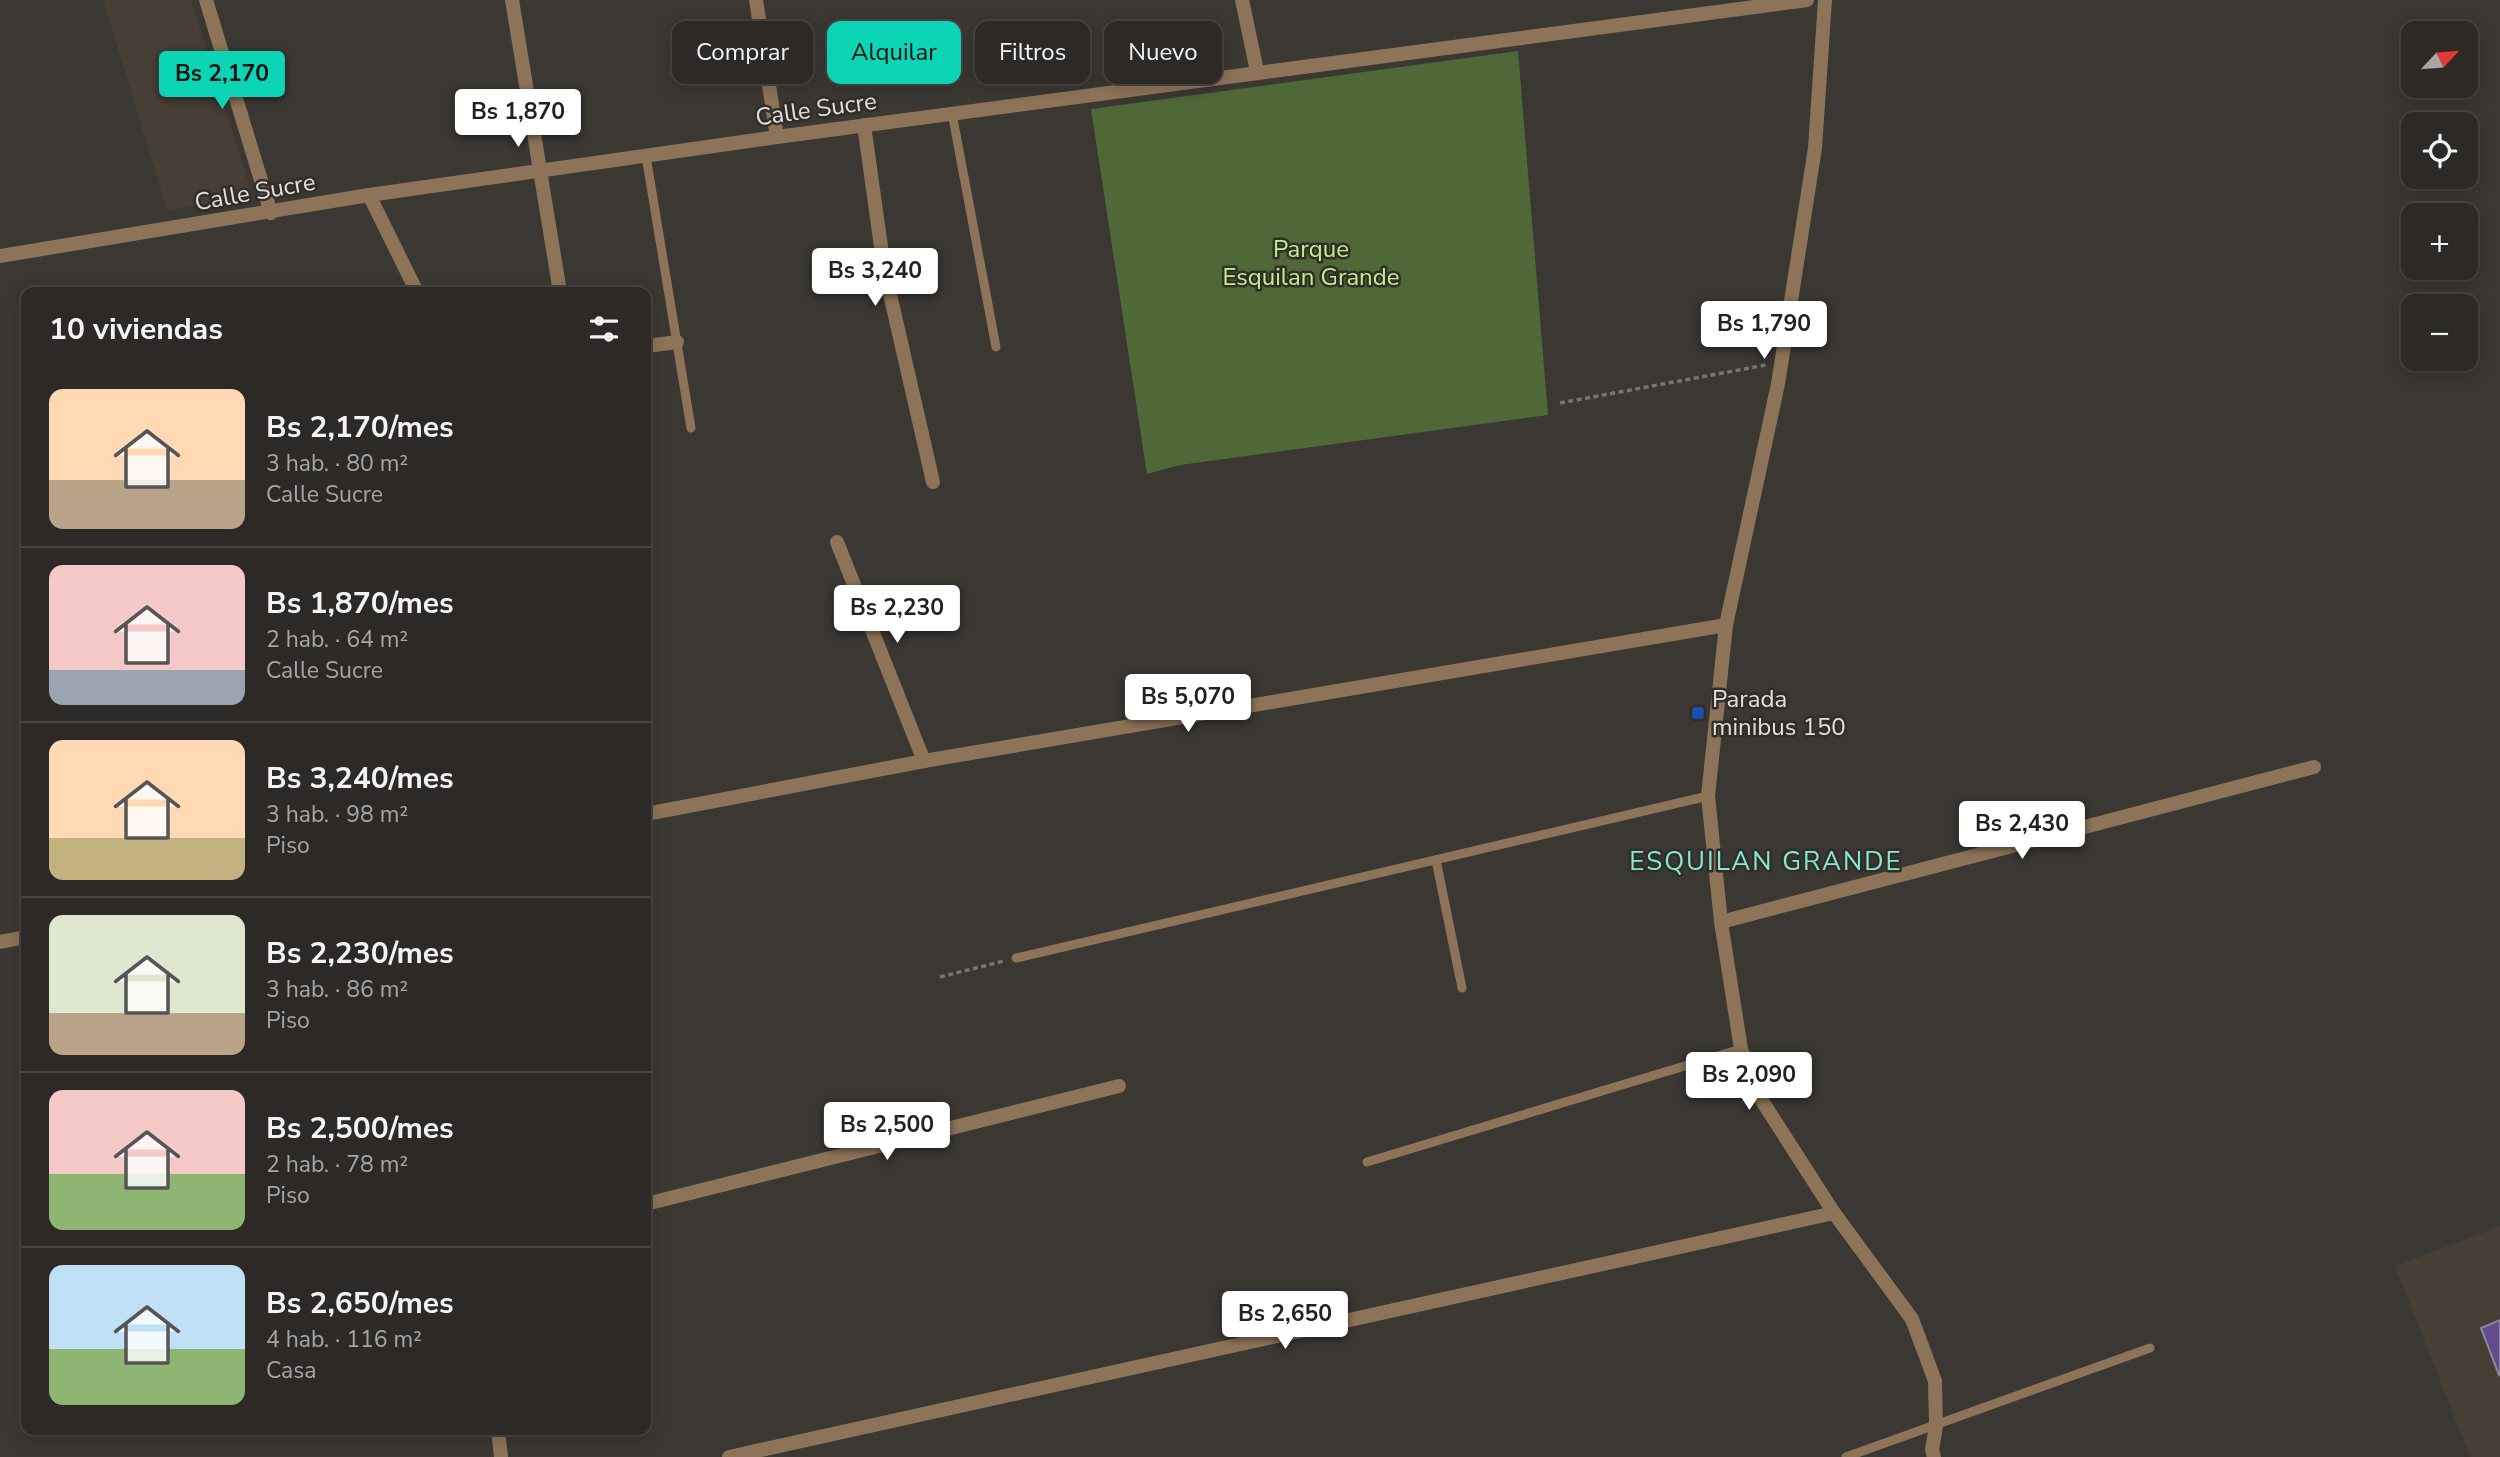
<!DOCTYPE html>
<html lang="es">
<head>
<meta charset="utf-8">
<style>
	body { margin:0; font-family:"Nunito Sans",sans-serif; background:#34312e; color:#f1f3f6; height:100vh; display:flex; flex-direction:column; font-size:26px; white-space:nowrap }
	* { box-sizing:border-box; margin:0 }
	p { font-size:23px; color:#a6a6a7 }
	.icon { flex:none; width:38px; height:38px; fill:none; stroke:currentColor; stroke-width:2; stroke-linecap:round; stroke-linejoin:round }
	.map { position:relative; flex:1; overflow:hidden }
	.sheet { position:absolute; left:21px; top:287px; width:630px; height:1148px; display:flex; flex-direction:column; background:#2c2926; border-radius:14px; box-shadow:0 4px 18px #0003,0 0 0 2px #484543 }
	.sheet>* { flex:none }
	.guide { position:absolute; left:672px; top:21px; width:665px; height:63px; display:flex; gap:14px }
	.needle { width:46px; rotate:64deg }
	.controls { position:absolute; left:2401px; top:21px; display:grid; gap:14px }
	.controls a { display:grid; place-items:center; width:77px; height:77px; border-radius:14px; background:#2c2926; box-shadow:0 4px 18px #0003,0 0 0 2px #484543; font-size:35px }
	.price { position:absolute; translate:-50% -60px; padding:0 16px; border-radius:7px; background:#fff; color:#222; font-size:23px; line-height:46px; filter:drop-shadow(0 2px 4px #0008) }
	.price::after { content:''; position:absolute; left:50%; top:42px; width:21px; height:16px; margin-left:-10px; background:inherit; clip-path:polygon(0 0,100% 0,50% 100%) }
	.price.current { background:#0cd5b5; color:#111 }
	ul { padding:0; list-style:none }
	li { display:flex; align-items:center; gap:21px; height:175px; padding:0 28px }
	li+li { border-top:2px solid #484543 }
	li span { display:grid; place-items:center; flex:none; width:196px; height:140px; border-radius:14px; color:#555 }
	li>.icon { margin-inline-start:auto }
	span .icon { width:84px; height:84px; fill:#fffc; stroke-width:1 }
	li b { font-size:30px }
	h2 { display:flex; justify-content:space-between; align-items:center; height:84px; padding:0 28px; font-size:30px }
	.pill { padding:0 24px; border-radius:14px; background:#2c2926; box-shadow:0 4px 18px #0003,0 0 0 2px #484543; font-size:24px; line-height:63px }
	.pill.current { background:#0cd5b5; color:#111 }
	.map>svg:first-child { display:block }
</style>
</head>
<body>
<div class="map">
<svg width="2500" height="1457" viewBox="0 0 2500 1457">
	<rect width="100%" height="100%" fill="#3b3733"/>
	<g fill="#473e35">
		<path d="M 103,0 L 191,0 L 253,197 L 167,210 Z"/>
		<path d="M 2500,1226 L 2500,1457 L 2470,1457 L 2395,1266 Z"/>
	</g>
	<path fill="#506738" d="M 1518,51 L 1548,415 L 1180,465 L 1147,474 L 1091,109 Z"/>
	<path fill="#644a91" stroke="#8c8a90" stroke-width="2" d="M 2500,1320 L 2500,1374 L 2499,1375 L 2481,1328 Z"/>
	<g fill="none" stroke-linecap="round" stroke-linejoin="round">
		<g stroke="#787470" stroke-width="3.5" stroke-dasharray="5 3.5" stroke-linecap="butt">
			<path d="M 1560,403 L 1766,365"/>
			<path d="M 940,977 L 1004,961"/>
		</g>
		<g stroke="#8d7458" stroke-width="9">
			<path d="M 952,113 L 996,347"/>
			<path d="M 646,156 L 691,428"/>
			<path d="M 1436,860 L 1462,988"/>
			<path d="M 1016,958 L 1708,796"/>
			<path d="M 1367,1162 L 1741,1049"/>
			<path d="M 1846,1457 L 2150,1348"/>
		</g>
		<g stroke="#8d7458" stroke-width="14">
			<path d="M 206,0 L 271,213"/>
			<path d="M 512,0 L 560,292"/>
			<path d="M 756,0 L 777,137"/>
			<path d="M 1242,0 L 1257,71"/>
			<path d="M 864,125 L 884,268 L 933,482"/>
			<path d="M 369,195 L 417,292"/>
			<path d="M 646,346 L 677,342"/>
			<path d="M 837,542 L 924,761"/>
			<path d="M 646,814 L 924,761 L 1726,625"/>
			<path d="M 1721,922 L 2314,767"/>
			<path d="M 0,942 L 26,937"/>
			<path d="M 646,1204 L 1119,1086"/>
			<path d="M 498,1430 L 501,1457"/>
			<path d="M 729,1457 L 1834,1213"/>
		</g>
		<g stroke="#8d7458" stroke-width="14">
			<path d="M 1825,0 L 1815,148 L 1778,384 L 1726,625 L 1708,796 L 1721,922 L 1741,1049 L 1757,1093 L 1834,1213 L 1912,1319 L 1935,1381 L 1936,1426 L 1932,1450 L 1934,1457"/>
			<path d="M 0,256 L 369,195 L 777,137 L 1807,0"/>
		</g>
	</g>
	<rect fill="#1a4fb4" stroke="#312d29" stroke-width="2.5" x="1691" y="706" width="14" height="14" rx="3.5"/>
	<g text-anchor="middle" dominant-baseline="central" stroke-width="5" stroke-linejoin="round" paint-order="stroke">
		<g font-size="24" fill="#e3e0dd" stroke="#312d29">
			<text transform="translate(816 109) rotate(-8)">Calle Sucre</text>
			<text transform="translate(255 192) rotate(-10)">Calle Sucre</text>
		</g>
		<g font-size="24" fill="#bdf189" stroke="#312d29">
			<text x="1311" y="249">Parque<tspan x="1311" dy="28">Esquilan Grande</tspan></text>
		</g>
		<g font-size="24" fill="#e3e0dd" stroke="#312d29" text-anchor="start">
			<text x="1712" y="699">Parada<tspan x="1712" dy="28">minibus 150</tspan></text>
		</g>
		<g font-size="26" letter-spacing="2" fill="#86e9d1" stroke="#312d29">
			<text x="1766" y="861">ESQUILAN GRANDE</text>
		</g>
	</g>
</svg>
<div class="controls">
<a><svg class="needle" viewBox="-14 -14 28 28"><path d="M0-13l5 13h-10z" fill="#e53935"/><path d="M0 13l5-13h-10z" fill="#a6a6a7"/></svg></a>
<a><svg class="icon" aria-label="locate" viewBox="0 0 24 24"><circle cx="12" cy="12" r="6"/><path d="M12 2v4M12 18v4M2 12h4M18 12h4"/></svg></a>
<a>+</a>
<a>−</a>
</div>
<b class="price current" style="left:222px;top:111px">Bs 2,170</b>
<b class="price" style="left:518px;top:149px">Bs 1,870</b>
<b class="price" style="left:875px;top:308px">Bs 3,240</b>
<b class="price" style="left:1764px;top:361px">Bs 1,790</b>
<b class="price" style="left:897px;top:645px">Bs 2,230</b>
<b class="price" style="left:1188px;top:734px">Bs 5,070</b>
<b class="price" style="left:2022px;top:861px">Bs 2,430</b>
<b class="price" style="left:1749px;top:1112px">Bs 2,090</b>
<b class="price" style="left:887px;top:1162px">Bs 2,500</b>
<b class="price" style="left:1285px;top:1351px">Bs 2,650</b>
<div class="guide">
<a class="pill">Comprar</a>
<a class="pill current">Alquilar</a>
<a class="pill">Filtros</a>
<a class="pill">Nuevo</a>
</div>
<section class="sheet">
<h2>10 viviendas<svg class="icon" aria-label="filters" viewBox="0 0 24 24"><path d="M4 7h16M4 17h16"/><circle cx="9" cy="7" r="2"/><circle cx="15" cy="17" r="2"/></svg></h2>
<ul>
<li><span style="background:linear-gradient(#ffd9b3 65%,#b9a48a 0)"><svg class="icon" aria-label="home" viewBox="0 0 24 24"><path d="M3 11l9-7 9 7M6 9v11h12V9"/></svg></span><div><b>Bs 2,170/mes</b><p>3 hab. · 80 m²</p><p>Calle Sucre</p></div></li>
<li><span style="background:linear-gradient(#f6c9c9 75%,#9aa5b1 0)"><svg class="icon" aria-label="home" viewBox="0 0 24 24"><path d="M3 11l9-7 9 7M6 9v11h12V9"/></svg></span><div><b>Bs 1,870/mes</b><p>2 hab. · 64 m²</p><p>Calle Sucre</p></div></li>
<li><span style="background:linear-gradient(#ffd9b3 70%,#c2b280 0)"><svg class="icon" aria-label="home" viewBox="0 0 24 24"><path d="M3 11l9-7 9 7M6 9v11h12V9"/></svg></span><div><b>Bs 3,240/mes</b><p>3 hab. · 98 m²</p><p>Piso</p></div></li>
<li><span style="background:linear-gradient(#dfe7d0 70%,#b9a48a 0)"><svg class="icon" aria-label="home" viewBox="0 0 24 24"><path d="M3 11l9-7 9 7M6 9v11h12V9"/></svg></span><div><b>Bs 2,230/mes</b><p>3 hab. · 86 m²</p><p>Piso</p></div></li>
<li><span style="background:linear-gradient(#f6c9c9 60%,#8fb573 0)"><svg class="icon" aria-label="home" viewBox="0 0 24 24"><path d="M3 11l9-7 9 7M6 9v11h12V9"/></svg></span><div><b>Bs 2,500/mes</b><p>2 hab. · 78 m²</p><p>Piso</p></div></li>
<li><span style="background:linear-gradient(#bfe0f5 60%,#8fb573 0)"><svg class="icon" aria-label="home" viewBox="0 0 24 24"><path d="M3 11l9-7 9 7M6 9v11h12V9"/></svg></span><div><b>Bs 2,650/mes</b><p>4 hab. · 116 m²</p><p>Casa</p></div></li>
</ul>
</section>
</div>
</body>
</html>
